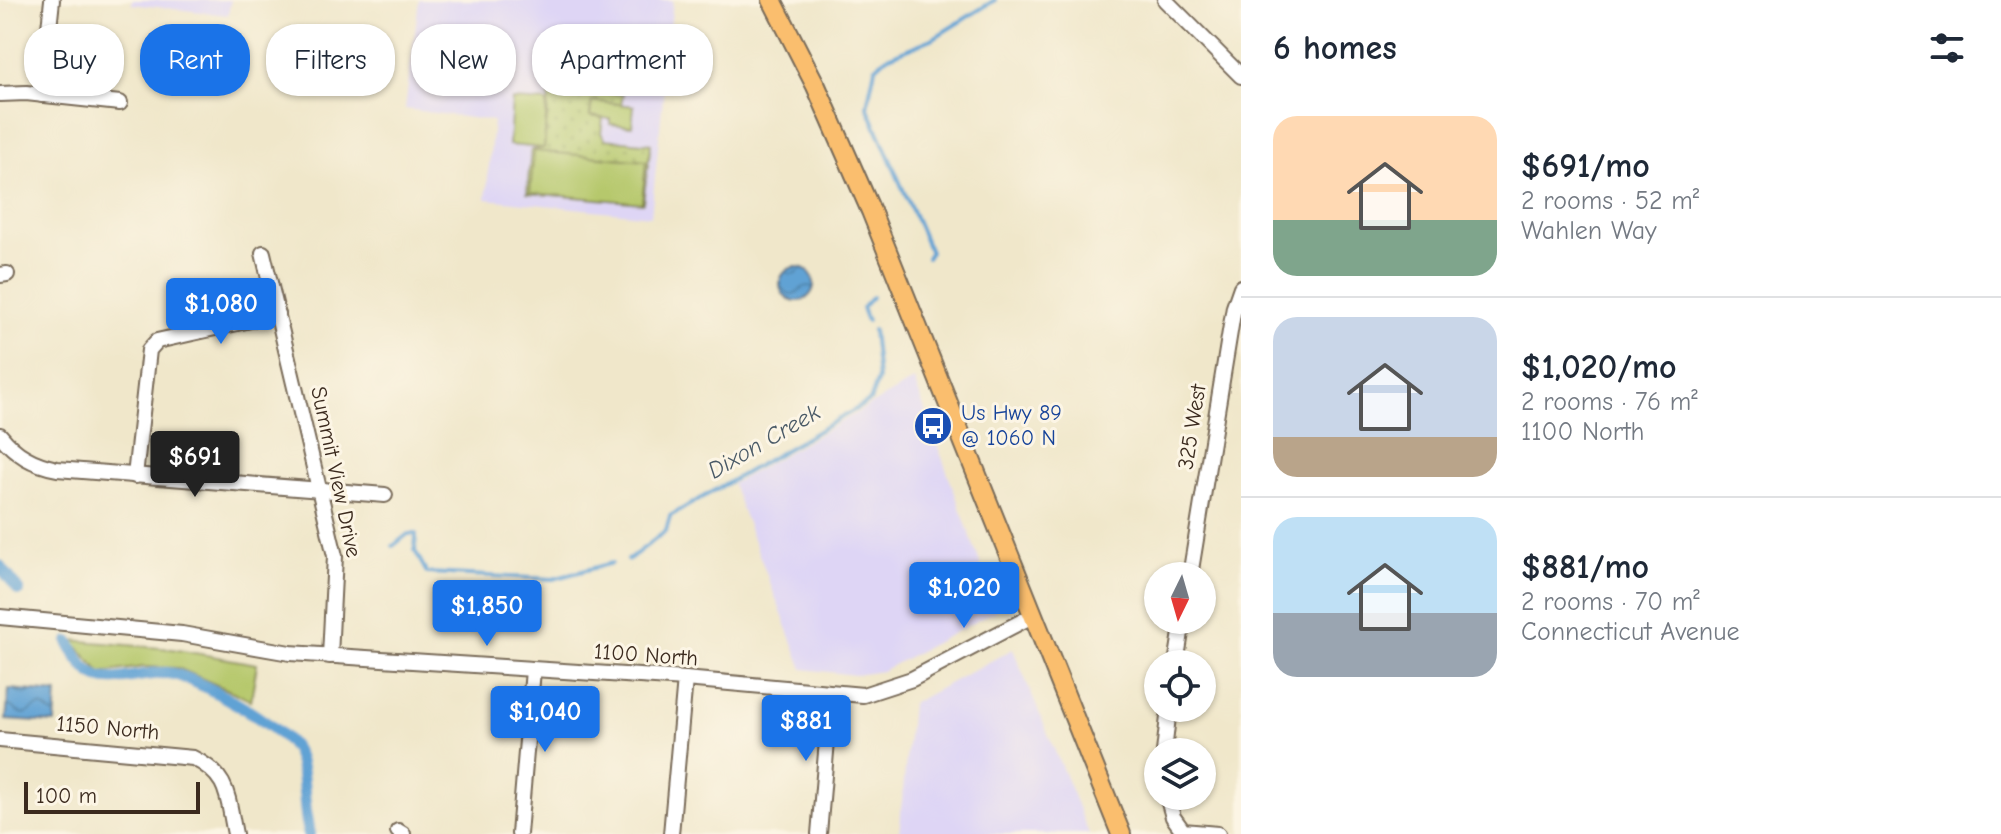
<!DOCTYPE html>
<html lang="en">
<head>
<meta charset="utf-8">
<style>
	body { margin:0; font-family:"Comic Neue",sans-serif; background:#f2f2f3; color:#1f2937; height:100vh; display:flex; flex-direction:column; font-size:30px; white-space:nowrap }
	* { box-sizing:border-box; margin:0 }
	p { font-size:26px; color:#747a83 }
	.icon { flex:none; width:44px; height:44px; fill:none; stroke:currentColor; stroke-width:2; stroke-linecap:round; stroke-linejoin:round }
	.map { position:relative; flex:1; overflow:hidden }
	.panel { display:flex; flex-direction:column; background:#fff; width:760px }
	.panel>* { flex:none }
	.top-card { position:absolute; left:24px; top:24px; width:760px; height:72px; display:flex; gap:16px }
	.needle { width:52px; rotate:185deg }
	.controls { position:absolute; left:1144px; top:562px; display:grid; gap:16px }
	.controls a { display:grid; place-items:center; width:72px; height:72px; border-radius:50%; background:#fff; box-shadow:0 2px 6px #0004; font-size:40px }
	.scale { position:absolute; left:24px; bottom:20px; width:176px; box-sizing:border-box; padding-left:8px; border:4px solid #3b2a1e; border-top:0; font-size:22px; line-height:28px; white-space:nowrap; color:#3b2a1e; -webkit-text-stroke:6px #fcf5e5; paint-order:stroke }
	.price { position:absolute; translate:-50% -68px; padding:0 18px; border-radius:8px; background:#1a73e8; color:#fff; font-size:26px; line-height:52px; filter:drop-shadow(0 2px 4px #0008) }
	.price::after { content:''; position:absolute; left:50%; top:48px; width:24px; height:18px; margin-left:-12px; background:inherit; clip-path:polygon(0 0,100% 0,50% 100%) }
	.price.current { background:#222; color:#fff }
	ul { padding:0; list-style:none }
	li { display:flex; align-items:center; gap:24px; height:200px; padding:0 32px }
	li+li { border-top:2px solid #e0e1e3 }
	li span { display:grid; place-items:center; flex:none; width:224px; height:160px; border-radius:24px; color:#555 }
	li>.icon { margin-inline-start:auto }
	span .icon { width:96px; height:96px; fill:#fffc; stroke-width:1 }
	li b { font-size:34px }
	h2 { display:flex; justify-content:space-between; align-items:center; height:96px; padding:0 32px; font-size:34px }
	.chip { padding:0 28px; border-radius:32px; background:#fff; box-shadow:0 2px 6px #0004; font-size:28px; line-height:72px }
	.chip.current { background:#1a73e8; color:#fff }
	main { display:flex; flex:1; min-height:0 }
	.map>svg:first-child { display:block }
</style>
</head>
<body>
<main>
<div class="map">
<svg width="1241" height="834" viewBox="0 0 1241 834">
	<defs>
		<pattern id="grass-dots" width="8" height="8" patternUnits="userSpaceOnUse" patternTransform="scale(2)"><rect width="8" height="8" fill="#b6c86c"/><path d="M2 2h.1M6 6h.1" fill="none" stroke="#9dac5d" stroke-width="1.8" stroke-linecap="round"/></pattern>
		<pattern id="water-waves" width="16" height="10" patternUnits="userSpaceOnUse" patternTransform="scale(2)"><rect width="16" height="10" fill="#60a2d4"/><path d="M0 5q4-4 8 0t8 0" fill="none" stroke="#5084ab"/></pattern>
	</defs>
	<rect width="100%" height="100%" fill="#fcf5e5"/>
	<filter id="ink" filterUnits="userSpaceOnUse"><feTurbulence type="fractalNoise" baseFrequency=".0125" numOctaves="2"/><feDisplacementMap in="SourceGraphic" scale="16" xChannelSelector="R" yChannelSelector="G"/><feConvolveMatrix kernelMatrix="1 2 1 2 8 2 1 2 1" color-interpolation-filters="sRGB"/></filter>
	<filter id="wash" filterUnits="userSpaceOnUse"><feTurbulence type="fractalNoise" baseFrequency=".006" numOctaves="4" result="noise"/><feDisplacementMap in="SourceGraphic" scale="32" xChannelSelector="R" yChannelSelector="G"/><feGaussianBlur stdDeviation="1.8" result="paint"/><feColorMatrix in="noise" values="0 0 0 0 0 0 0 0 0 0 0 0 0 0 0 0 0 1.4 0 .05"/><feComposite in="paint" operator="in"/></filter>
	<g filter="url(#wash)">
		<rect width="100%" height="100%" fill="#f0e7ca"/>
		<g fill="#ded5f5">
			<path d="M 132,0 L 231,0 L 228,15 L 131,4 Z"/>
			<path d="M 419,0 L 673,0 L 651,216 L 486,199 L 493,121 L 405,109 Z"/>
			<path d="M 914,380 L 997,610 L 882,671 L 855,675 L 803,669 L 732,484 Z"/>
			<path d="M 1013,649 L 1089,834 L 899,834 L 911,704 Z"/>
		</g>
		<path fill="url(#grass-dots)" stroke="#787945" stroke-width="2" d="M 557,88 L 623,95 L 621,104 L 592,101 L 590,116 L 603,118 L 601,133 L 605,139 L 651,144 L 643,202 L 527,193 L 531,150 L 544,148 L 549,96 Z"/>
		<g fill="#b6c86c" stroke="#787945" stroke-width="2">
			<path d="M 512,100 L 547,102 L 544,148 L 509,145 Z"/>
			<path d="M 592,101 L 634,106 L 632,126 L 610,124 L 610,119 L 590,116 Z"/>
			<path d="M 534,151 L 646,161 L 642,203 L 530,193 Z"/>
			<path d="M 71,640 L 172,649 L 257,664 L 251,700 L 178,668 L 144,667 L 101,673 Z"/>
		</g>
		<g fill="url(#water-waves)" stroke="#4e6679" stroke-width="2">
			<circle cx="797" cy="284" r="17"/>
			<path d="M 9,689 L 57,693 L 55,723 L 6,720 Z"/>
		</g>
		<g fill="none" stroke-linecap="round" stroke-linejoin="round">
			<g stroke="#60a2d4" stroke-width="4">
				<path d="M 927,258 L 930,252 L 867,106 L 875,68 L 887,57 L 932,39 L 995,0"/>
				<path d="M 867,321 L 862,308 L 872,297"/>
				<path d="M 393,546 L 408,534 L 416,534 L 415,551 L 427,573 L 553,579 L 612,563"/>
				<path d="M 628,560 L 666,531 L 670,516 L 870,401 L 878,379 L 873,330"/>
			</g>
			<g stroke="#60a2d4" stroke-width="12">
				<path d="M 0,566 L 19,590"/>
				<path d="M 69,642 C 95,699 119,674 166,673 C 190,673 285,728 295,750 C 306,770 303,810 309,834"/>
			</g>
		</g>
	</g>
	<g filter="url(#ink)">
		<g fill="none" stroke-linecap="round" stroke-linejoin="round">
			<g stroke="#7a6c5a" stroke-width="18">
				<g id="minor">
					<path d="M 1165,0 L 1241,76"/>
					<path d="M 0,94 L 26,93 L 120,103"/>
					<path d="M 42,95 L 52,0"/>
					<path d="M 263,253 L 335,556 L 330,656"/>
					<path d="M 0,275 L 7,274"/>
					<path d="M 0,435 C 16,455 33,464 57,469 L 385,495"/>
					<path d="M 135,476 L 149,350 L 157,341 L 278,314"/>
					<path d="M 1190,576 L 1234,307 L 1241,287"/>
					<path d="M 0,617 L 182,634 L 290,653 L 685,679 L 863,695 L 912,679 L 1034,615"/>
					<path d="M 1176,664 L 1183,620"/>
					<path d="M 0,740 L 193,758 C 230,776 227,797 235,834"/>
					<path d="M 1164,752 L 1169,708"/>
					<path d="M 1167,796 L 1173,817 L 1183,831 L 1218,834"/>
					<path d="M 398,831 L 403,834"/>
					<path d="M 519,834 L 533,670"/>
					<path d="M 671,834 L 685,679"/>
					<path d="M 819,834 L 831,694"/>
				</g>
			</g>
			<g stroke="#7a6c5a" stroke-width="22">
				<path id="major" d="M 772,0 L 816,86 L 871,211 L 1121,834"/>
			</g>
			<use href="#minor" stroke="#fff" stroke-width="14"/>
			<use href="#major" stroke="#fabe6e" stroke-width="18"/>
		</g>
	</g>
	<defs>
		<g id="bus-disc" transform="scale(2)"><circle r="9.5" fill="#1a4fb4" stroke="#fcf5e5"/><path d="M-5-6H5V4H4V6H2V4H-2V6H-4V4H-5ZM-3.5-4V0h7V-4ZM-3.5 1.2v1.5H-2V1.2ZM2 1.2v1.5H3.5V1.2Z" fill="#fff"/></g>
	</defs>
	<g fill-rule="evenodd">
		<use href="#bus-disc" x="933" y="426"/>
	</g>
	<g text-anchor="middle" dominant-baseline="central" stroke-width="6" stroke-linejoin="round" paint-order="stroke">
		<g font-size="22" fill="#164399" stroke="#fcf5e5" text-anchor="start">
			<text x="961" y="413">Us Hwy 89<tspan x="961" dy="25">@ 1060 N</tspan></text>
		</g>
		<g font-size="22" fill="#3b2a1e" stroke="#fcf5e5">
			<text transform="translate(1192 427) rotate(-81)">325 West</text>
			<text transform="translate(336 472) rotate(78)">Summit View Drive</text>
			<text transform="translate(646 655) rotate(4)">1100 North</text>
			<text transform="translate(108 728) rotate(5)">1150 North</text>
		</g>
		<g font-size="24" font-style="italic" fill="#4a5a67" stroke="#fcf5e5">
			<text transform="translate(764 441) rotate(-30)">Dixon Creek</text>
		</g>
	</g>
</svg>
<div class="controls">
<a><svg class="needle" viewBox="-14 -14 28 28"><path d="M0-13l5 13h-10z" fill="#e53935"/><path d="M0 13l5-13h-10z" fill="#747a83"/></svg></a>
<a><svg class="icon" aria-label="locate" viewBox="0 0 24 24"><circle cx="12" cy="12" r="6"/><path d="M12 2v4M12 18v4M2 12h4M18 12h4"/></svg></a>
<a><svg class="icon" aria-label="layers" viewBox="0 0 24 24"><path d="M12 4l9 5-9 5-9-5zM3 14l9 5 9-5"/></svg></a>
</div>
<div class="scale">100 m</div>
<b class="price" style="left:221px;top:346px">$1,080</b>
<b class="price current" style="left:195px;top:499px">$691</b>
<b class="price" style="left:964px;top:630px">$1,020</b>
<b class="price" style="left:487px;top:648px">$1,850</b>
<b class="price" style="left:545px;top:754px">$1,040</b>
<b class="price" style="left:806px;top:763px">$881</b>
<div class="top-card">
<a class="chip">Buy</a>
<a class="chip current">Rent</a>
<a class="chip">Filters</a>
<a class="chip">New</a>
<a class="chip">Apartment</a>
</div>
</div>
<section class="panel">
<h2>6 homes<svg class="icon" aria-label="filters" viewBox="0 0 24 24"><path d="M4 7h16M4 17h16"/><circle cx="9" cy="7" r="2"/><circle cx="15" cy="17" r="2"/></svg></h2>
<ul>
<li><span style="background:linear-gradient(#ffd9b3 65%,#7fa58c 0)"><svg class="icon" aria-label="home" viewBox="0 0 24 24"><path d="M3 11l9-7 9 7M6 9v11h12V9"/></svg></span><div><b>$691/mo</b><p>2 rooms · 52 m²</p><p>Wahlen Way</p></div></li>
<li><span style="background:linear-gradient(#c9d6e8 75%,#b9a48a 0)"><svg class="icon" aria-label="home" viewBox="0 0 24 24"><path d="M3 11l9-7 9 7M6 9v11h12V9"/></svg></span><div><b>$1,020/mo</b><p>2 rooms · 76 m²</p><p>1100 North</p></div></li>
<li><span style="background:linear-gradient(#bfe0f5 60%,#9aa5b1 0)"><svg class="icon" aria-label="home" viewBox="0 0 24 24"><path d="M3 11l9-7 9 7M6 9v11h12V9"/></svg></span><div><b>$881/mo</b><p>2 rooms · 70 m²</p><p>Connecticut Avenue</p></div></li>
</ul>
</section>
</main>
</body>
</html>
